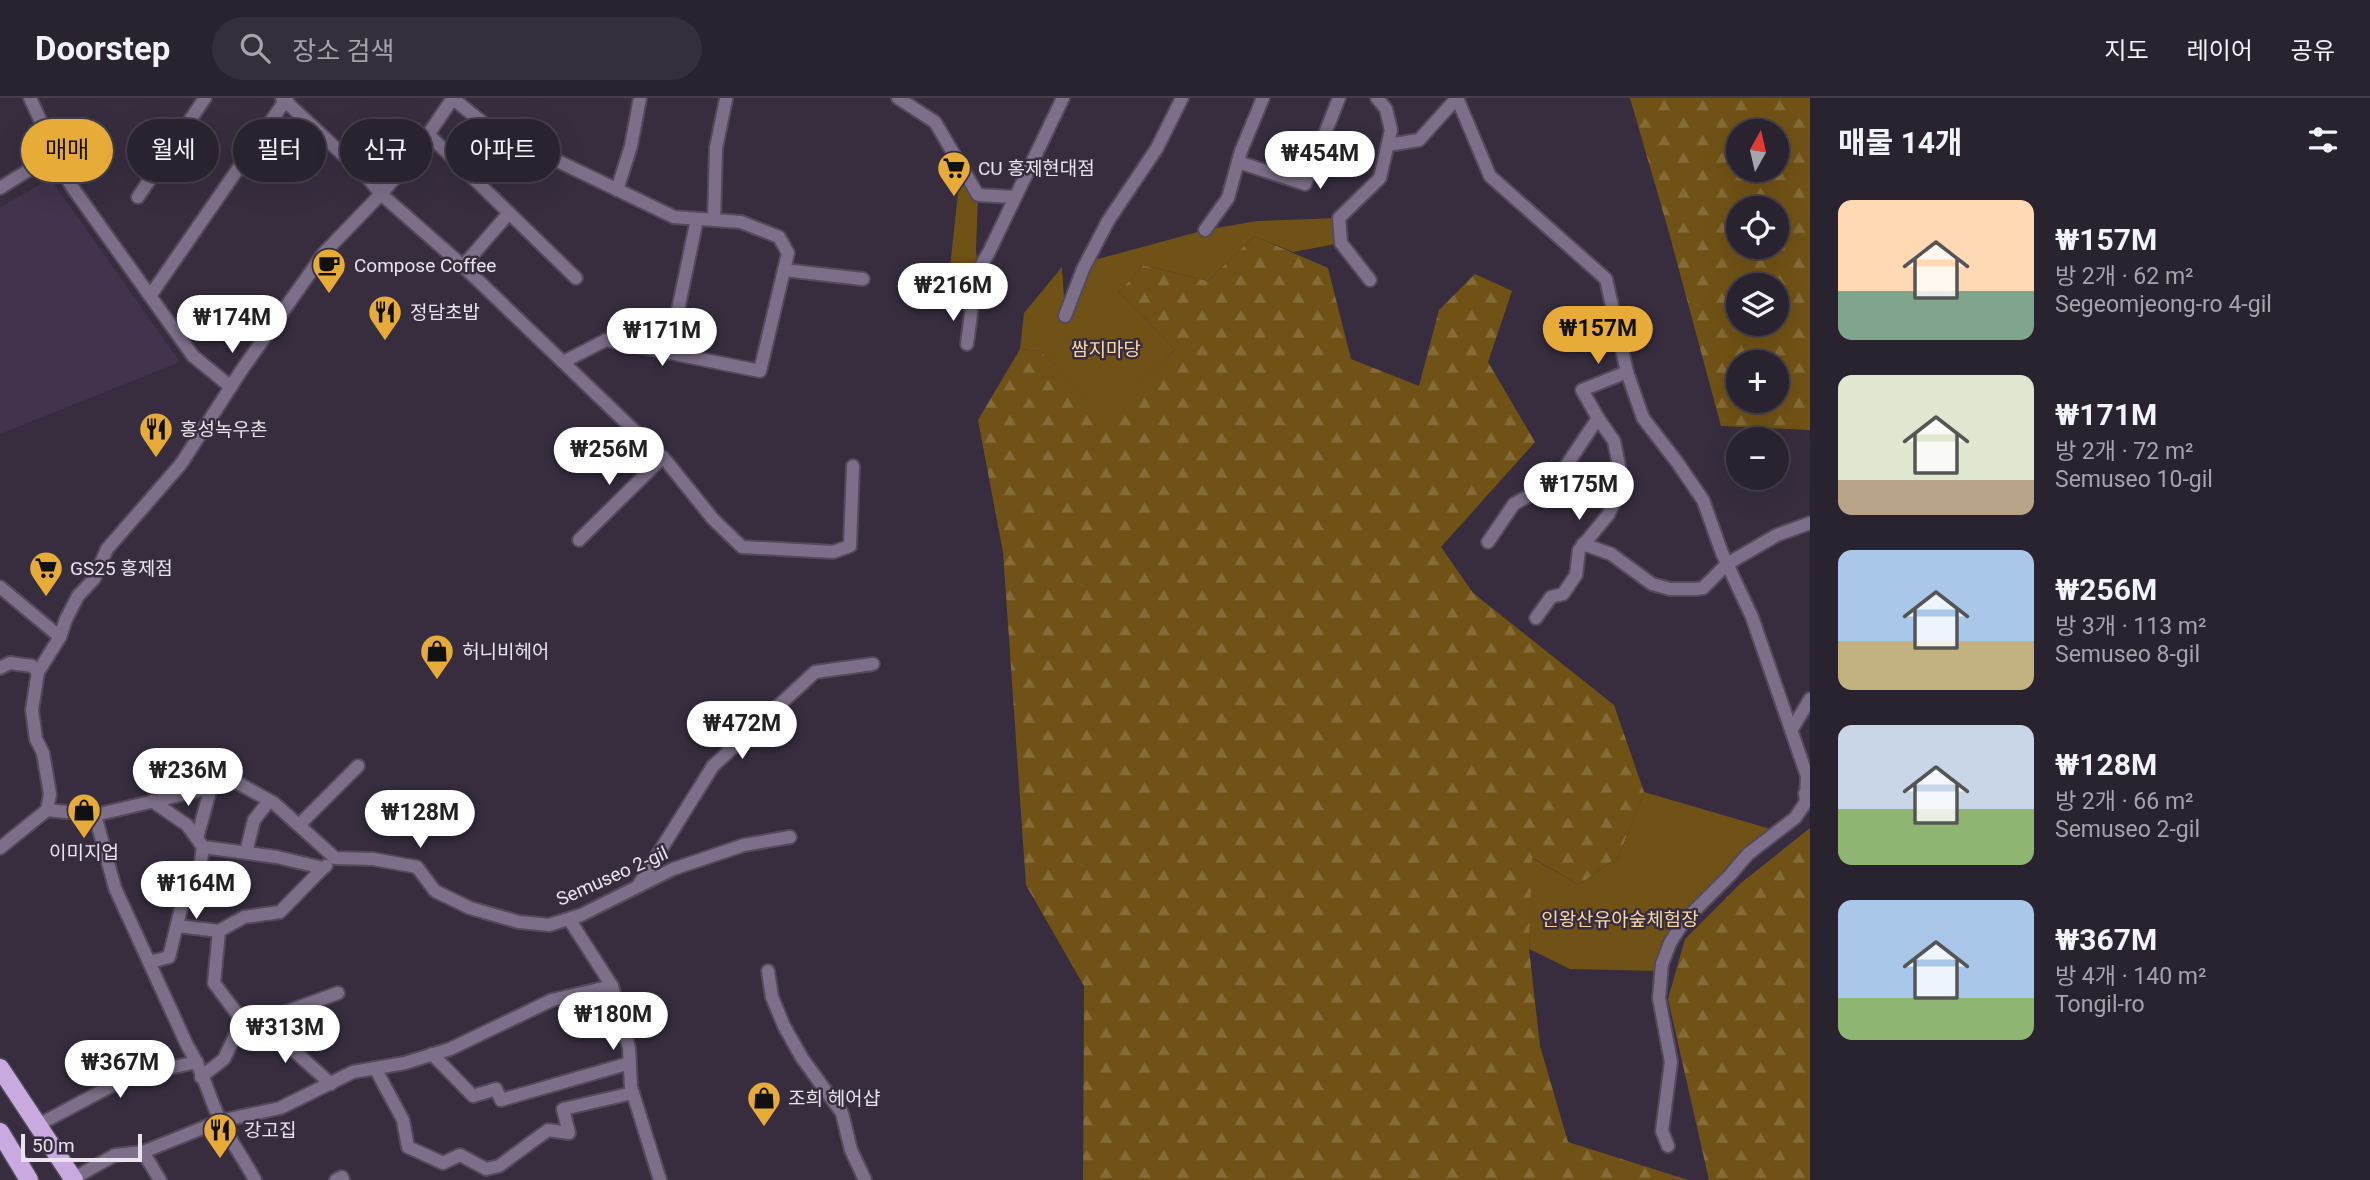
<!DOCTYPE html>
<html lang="ko">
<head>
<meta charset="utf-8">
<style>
	body { margin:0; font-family:Roboto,"Noto Sans KR",sans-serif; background:#352f3b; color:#f1f3f6; height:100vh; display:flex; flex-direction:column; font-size:26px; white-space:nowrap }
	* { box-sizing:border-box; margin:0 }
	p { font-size:23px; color:#a5a4aa }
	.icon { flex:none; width:38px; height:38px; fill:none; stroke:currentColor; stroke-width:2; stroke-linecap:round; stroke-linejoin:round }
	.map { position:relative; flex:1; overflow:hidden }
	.details { display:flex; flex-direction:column; background:#29222f; width:560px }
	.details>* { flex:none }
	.guide { position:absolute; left:21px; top:21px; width:665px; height:63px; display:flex; gap:14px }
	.needle { width:46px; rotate:8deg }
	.fabs { position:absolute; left:1726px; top:21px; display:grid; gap:14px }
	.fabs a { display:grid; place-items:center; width:63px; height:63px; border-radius:50%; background:#29222f; box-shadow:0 7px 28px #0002,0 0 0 2px #453f4b; font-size:35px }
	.scale { position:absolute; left:21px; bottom:18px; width:121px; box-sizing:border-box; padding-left:7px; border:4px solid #e9e3ee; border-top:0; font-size:19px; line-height:24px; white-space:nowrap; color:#e9e3ee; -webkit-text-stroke:5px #372d3f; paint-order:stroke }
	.price { position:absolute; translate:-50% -60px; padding:0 16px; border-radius:24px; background:#fff; color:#222; font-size:23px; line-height:46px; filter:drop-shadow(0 2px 4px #0008) }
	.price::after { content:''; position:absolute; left:50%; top:42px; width:21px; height:16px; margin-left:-10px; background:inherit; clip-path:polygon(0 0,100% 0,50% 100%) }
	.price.on { background:#e7ac37; color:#111 }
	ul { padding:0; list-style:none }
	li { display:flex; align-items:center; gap:21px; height:175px; padding:0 28px }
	li span { display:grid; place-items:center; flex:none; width:196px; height:140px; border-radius:14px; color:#555 }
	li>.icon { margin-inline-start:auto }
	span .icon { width:84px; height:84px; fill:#fffc; stroke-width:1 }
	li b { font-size:30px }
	h2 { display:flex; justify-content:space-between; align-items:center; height:84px; padding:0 28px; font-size:30px }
	.pill { padding:0 24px; border-radius:32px; background:#29222f; box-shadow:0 7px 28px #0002,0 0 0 2px #453f4b; font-size:24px; line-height:63px }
	.pill.on { background:#e7ac37; color:#111 }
	header { display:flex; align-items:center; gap:42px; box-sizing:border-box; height:98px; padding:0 35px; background:#29222f; border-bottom:2px solid #453f4b }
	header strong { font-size:33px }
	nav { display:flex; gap:38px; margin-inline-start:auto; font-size:24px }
	.search { width:490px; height:63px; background:#352f3b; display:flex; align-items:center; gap:18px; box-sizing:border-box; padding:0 24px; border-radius:38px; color:#a5a4aa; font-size:26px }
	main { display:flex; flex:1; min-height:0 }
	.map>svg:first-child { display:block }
</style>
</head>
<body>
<header>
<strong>Doorstep</strong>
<div class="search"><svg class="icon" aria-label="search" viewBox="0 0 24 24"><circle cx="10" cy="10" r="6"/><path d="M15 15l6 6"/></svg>장소 검색</div>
<nav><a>지도</a><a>레이어</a><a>공유</a></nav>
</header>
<main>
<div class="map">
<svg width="1810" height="1082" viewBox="0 0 1810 1082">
	<defs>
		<pattern id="forest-firs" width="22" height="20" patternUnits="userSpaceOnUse" patternTransform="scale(1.75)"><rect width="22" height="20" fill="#715216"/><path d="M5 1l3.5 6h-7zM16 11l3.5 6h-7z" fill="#856b38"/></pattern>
	</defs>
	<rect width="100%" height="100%" fill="#372d3f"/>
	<path fill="#41344c" d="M 50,80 L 180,264 L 0,336 L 0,110 Z"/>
	<g fill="url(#forest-firs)" fill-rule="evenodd">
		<path d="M 1630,0 L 1810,0 L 1810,332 L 1721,328 L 1668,131 ZM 1738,33 L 1776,33 L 1776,72 L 1738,72 ZM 1738,110 L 1776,110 L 1776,149 L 1738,149 ZM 1738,187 L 1776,187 L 1776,226 L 1738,226 ZM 1738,264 L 1776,264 L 1776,303 L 1738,303 Z"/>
		<path d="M 1254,138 L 1328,170 L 1351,261 L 1419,288 L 1439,212 L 1475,176 L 1512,193 L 1488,264 L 1535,344 L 1441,449 L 1473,495 L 1614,607 L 1644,694 L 1619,758 L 1579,787 L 1533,760 L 1529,851 L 1540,948 L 1568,1044 L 1688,1082 L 1083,1082 L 1084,888 L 1026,787 L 1003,454 L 978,322 L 1020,251 L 1041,253 L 1105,318 L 1175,252 L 1119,194 L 1143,167 L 1208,183 Z"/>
		<path d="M 1810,730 L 1810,1082 L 1709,1082 L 1668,901 L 1685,841 L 1741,785 Z"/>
	</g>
	<g fill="#715216">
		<path d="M 960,76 L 978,97 L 976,152 L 978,175 L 950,170 Z"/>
		<path d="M 1339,120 L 1341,145 L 1293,154 L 1254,138 L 1208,183 L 1143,167 L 1119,194 L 1175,252 L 1105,319 L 1041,253 L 1020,251 L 1024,215 L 1062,169 L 1065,215 L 1087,164 L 1205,132 L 1257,123 Z"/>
		<path d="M 1644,694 L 1774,732 L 1727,774 L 1681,820 L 1658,873 L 1570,871 L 1529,851 L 1532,760 L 1579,787 L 1619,758 Z"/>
	</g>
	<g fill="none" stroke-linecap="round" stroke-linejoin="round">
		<path stroke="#524859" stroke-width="12" stroke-dasharray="12 6" stroke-linecap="butt" d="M 972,208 L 979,171"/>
		<g stroke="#534a5b" stroke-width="16">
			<g id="minor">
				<path d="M 30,0 L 70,86 L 193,258 L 231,289"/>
				<path d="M 282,0 L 367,79 L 381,96 L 463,168 L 667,364 L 713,421 L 742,449 L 833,454 L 850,448 L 853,368"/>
				<path d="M 452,0 L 491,31 L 674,119 L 741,124 L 779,139 L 788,155 L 760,273 L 606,242 L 563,264"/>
				<path d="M 898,0 L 935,24 L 978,97 L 1015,99"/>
				<path d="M 1457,0 L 1490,78 L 1606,181 L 1627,274 L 1643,320 L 1677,364 L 1703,402 L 1722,455 L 1752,519 L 1807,678 L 1806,704"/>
				<path d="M 428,36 L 576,180"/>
				<path d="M 1388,47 L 1419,42 L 1457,0"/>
				<path d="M 1238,64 L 1305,86 L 1339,0"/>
				<path d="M 0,90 L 56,55"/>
				<path d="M 617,92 L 631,48 L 640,0"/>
				<path d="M 138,99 L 205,0"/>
				<path d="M 714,122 L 716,50 L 726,1"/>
				<path d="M 1205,132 L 1228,100 L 1241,53 L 1263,0"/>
				<path d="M 463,168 L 509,115"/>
				<path d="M 979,171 L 989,154 L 1063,0"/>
				<path d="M 784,172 L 863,181"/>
				<path d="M 1370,182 L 1341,145 L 1339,120 L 1380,80 L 1391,32 L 1386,11 L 1377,0"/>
				<path d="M 150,198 L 287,0"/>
				<path d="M 1065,218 L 1083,171 L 1108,123 L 1157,50 L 1182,0"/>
				<path d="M 967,246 L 972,208"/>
				<path d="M 669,255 L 697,121"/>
				<path d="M 579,442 L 663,359"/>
				<path d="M 1488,444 L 1514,406 L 1539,392 L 1566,368 L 1598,320 L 1582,292 L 1627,274"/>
				<path d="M 1583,446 L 1611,456 L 1652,486 L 1670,491 L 1696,491 L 1703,490 L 1727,466 L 1777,437 L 1810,425"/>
				<path d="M 0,489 L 60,539"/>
				<path d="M 1536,520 L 1551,499 L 1563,496 L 1576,477 L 1579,452 L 1608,417 L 1619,395 L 1619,368 L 1614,343 L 1598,320"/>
				<path d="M 0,570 L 10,565 L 32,568 L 38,574"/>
				<path d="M 1792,631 L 1810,601"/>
				<path d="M 152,703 L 187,727 L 203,749 L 277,759 L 323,770 L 326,768"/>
				<path d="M 47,712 L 95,717 L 236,684 L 274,705 L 335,760 L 373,761 L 417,769 L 435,793 L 470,810 L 519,824 L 549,827 L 581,817 L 673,771 L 744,747 L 790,739"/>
				<path d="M 95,717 L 115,790 L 188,949 C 202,970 208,996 219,1020 C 229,1041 244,1061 255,1082"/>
				<path d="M 299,727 L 358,668"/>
				<path d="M 197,740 L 211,689"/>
				<path d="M 0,750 L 47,712 L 50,696 L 43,655 L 36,641 L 32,612 L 38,574 L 60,539 L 66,521 L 78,498 L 94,481 L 107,451 L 181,366 L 241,273 L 324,155 L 381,96 L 410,63 L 453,0"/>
				<path d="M 246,754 L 254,722 L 269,703"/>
				<path d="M 638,788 L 713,668 L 815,574 L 873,566"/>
				<path d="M 569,821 L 612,888 L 629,950 L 631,989 L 660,1082"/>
				<path d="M 178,828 L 219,833"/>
				<path d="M 150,864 L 169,859 L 187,786 L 199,777 L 203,749"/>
				<path d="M 768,873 L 772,899 L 784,928 L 802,960 L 842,1015 L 851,1052 L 865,1082"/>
				<path d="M 432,956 L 473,998 L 496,991 L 501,1002 L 630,965"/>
				<path d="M 375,970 L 403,1022 L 408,1049 L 443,1065 L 460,1057 L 486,1071 L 499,1068 L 548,1032 L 569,1035 L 563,1011 L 633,995"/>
				<path d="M 201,979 L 224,961 L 240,927 L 238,917 L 214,885 L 219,833 L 244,819 L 280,814 L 323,770"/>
				<path d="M 331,986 L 261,923 L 338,895"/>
				<path d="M 38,1027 L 128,979 L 197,964"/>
				<path d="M 1668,1048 L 1662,1033 L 1671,964 L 1659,900 L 1662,866 L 1670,845 L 1684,823 L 1730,777 L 1748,756 L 1795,720 L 1806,704 L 1805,695"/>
				<path d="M 143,1054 L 160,1082"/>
				<path d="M 74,1080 L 115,1057 L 143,1054 L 220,1023 L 280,1010 L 353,974 L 405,965 L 450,951 L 552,902 L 612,888"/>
				<path d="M 336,1082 L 342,1079 L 343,1082"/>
			</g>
		</g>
		<g stroke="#534a5b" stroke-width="21">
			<g id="primary">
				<path d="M 0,970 L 74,1082"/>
				<path d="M 0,1034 L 29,1082"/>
			</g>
		</g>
		<use href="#minor" stroke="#7d6f89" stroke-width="12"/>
		<use href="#primary" stroke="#c8aae0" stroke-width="18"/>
	</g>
	<defs>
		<g id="supermarket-pin" transform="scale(1.75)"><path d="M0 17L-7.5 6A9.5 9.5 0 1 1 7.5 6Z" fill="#e7ac37" stroke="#372d3f"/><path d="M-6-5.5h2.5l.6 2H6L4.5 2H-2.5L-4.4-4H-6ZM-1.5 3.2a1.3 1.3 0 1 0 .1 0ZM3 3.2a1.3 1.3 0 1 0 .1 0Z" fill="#111"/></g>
		<g id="cafe-pin" transform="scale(1.75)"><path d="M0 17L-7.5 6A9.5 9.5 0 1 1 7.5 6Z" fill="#e7ac37" stroke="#372d3f"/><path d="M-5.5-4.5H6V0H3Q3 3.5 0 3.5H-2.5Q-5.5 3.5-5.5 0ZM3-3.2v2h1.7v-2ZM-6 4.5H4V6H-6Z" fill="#111"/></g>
		<g id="restaurant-pin" transform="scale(1.75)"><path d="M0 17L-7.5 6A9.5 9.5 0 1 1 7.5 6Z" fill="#e7ac37" stroke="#372d3f"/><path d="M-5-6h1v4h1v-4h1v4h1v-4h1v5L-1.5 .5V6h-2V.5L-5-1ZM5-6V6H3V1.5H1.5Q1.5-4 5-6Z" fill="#111"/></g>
		<g id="shop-pin" transform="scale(1.75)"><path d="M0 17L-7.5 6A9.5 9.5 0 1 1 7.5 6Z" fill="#e7ac37" stroke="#372d3f"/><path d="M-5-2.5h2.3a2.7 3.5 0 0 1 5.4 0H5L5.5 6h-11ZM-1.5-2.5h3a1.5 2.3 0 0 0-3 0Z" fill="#111"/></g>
	</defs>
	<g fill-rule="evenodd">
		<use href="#supermarket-pin" x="954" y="70"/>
		<use href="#cafe-pin" x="329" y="167"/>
		<use href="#restaurant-pin" x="385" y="214"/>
		<use href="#restaurant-pin" x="156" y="331"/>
		<use href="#supermarket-pin" x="46" y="470"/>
		<use href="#shop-pin" x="437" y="553"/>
		<use href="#shop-pin" x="84" y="712"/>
		<use href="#shop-pin" x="764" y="1000"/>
		<use href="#restaurant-pin" x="220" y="1032"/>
	</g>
	<g text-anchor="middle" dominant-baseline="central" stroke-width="5" stroke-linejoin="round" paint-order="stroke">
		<g font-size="19" fill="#e9e3ee" stroke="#372d3f" text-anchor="start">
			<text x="978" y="70">CU 홍제현대점</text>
			<text x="354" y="167">Compose Coffee</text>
			<text x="410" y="214">정담초밥</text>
			<text x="180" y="331">홍성녹우촌</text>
			<text x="70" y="470">GS25 홍제점</text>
			<text x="462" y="553">허니비헤어</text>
			<text x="84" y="754" text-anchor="middle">이미지업</text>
			<text x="788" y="1000">조희 헤어샵</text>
			<text x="244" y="1032">강고집</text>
		</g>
		<g font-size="19" fill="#f7d7a2" stroke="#372d3f">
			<text x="1106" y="251">쌈지마당</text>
			<text x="1620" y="821">인왕산유아숲체험장</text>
		</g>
		<g font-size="19" fill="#e9e3ee" stroke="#372d3f">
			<text transform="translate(612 778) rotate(-24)">Semuseo 2-gil</text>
		</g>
	</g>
</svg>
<div class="fabs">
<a><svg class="needle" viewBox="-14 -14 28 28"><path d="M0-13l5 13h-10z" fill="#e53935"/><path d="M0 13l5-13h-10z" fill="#a5a4aa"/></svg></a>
<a><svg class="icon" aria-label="locate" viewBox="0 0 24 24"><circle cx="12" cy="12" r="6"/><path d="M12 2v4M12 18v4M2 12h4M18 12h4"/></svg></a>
<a><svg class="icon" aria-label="layers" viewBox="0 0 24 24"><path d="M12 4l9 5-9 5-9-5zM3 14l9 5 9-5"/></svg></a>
<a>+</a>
<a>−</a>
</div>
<div class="scale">50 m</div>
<b class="price" style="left:1320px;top:93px">₩454M</b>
<b class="price" style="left:953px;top:225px">₩216M</b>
<b class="price" style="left:232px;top:257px">₩174M</b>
<b class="price on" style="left:1598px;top:268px">₩157M</b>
<b class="price" style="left:662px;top:270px">₩171M</b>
<b class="price" style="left:609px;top:389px">₩256M</b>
<b class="price" style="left:1579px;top:424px">₩175M</b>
<b class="price" style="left:742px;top:663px">₩472M</b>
<b class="price" style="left:188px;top:710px">₩236M</b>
<b class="price" style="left:420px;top:752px">₩128M</b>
<b class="price" style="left:196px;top:823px">₩164M</b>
<b class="price" style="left:613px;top:954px">₩180M</b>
<b class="price" style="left:285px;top:967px">₩313M</b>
<b class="price" style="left:120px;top:1002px">₩367M</b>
<div class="guide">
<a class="pill on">매매</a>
<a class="pill">월세</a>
<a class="pill">필터</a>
<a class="pill">신규</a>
<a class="pill">아파트</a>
</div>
</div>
<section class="details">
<h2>매물 14개<svg class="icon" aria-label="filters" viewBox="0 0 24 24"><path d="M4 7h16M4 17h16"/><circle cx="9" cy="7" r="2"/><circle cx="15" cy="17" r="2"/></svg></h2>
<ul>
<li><span style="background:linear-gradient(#ffd9b3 65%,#7fa58c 0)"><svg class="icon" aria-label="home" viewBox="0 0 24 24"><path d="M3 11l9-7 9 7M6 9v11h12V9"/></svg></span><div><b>₩157M</b><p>방 2개 · 62 m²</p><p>Segeomjeong-ro 4-gil</p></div></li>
<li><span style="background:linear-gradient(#dfe7d0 75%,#b9a48a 0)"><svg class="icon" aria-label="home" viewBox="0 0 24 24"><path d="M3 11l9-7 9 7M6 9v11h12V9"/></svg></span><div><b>₩171M</b><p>방 2개 · 72 m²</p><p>Semuseo 10-gil</p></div></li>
<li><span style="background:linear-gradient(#a9c7e8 65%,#c2b280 0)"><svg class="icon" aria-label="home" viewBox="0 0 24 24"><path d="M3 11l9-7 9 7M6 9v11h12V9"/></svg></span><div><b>₩256M</b><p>방 3개 · 113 m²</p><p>Semuseo 8-gil</p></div></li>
<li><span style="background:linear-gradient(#c9d6e8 60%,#8fb573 0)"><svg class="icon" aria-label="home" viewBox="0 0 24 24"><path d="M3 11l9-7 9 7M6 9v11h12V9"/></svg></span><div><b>₩128M</b><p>방 2개 · 66 m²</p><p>Semuseo 2-gil</p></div></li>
<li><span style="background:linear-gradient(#a9c7e8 70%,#8fb573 0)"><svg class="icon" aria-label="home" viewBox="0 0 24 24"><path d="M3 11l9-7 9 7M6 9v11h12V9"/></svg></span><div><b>₩367M</b><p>방 4개 · 140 m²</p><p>Tongil-ro</p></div></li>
</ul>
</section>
</main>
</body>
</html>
